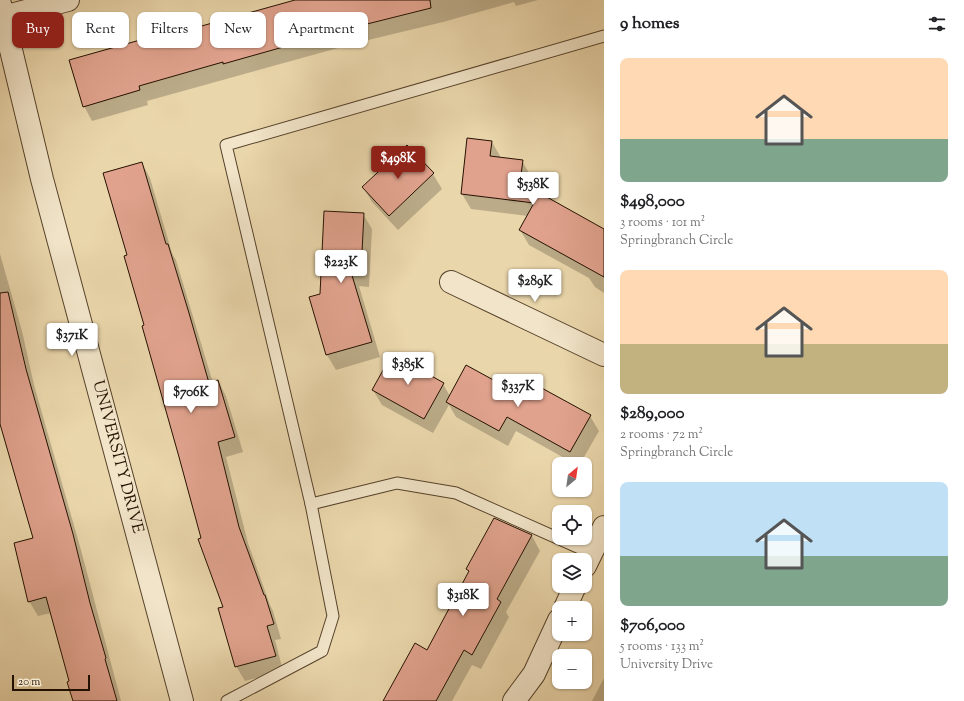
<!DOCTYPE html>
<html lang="en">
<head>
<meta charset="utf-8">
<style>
	body { margin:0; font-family:"Sorts Mill Goudy",serif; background:#f2f2f2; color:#202124; height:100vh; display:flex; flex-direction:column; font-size:15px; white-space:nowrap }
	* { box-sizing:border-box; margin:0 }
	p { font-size:13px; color:#757577 }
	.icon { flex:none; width:22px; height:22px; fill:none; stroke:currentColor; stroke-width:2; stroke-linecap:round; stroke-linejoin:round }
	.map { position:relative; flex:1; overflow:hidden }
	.drawer { display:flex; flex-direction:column; background:#fff; width:360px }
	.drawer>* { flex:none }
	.banner { position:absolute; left:12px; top:12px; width:380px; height:36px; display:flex; gap:8px }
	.needle { width:26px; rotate:29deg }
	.fabs { position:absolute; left:552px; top:457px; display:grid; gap:8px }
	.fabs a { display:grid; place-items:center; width:40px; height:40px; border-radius:8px; background:#fff; box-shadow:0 1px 3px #0004; font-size:20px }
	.scale { position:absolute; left:12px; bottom:10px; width:78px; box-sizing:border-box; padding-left:4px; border:2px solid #251100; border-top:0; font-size:11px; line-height:14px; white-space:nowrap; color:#251100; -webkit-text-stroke:3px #f1e4c8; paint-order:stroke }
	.price { position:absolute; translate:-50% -34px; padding:0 9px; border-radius:4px; background:#fff; color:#222; font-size:13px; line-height:26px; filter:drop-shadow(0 1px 2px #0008) }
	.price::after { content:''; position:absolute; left:50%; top:24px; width:12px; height:9px; margin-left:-6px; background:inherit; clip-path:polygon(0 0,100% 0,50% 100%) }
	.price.active { background:#8f2418; color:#fff }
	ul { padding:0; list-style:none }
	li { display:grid; align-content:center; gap:8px; height:212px; padding:0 16px }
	li span { display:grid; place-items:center; height:124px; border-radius:8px; color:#555 }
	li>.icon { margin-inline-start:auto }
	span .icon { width:72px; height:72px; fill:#fffc; stroke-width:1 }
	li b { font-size:17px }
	h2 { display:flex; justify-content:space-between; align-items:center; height:48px; padding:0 16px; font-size:17px }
	.tag { padding:0 14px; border-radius:8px; background:#fff; box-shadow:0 1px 3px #0004; font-size:14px; line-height:36px }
	.tag.active { background:#8f2418; color:#fff }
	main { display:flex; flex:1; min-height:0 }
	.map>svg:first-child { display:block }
</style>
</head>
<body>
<main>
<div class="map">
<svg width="604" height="701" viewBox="0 0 604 701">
	<rect width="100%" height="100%" fill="#ead6ab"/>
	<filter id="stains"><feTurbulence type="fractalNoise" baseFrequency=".005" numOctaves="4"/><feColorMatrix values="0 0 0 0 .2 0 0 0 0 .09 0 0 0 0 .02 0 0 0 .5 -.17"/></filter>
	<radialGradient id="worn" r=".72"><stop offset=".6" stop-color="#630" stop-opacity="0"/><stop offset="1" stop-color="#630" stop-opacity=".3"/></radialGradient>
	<g fill="#0003">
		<path d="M 298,0 L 538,0 L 516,6 L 514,2 L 443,22 L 356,43 L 147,101 L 148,105 L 92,121 L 84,106 L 197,25 L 198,28 Z"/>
		<path d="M 492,142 L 500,156 L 500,159 L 522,161 L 531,176 L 529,188 L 604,230 L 604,293 L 595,287 L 589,278 L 529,245 L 520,230 L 528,216 L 471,209 L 462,194 Z"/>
		<path d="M 407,146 L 433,174 L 442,189 L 398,230 L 372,202 L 363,187 Z"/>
		<path d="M 142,163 L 150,178 L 172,253 L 176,260 L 213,383 L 218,381 L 226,396 L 243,452 L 226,457 L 248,543 L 270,605 L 273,611 L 281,639 L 275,640 L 283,671 L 245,681 L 236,666 L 224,608 L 202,539 L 128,256 Z"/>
		<path d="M 363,214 L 372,229 L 369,287 L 359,286 L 380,357 L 336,370 L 327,355 L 311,298 L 321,295 Z"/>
		<path d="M 0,254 L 22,331 L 34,385 L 81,550 L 121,701 L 74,701 L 70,682 L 51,613 L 38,616 L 29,601 L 34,539 L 0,421 Z"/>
		<path d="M 443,384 L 450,396 L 590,416 L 599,431 L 580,464 L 575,464 L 516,431 L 508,446 L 456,417 L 449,405 L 433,433 L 382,405 L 373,390 Z"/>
		<path d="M 494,519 L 532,536 L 540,551 L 506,612 L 509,617 L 481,669 L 472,665 L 452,701 L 384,701 L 427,651 L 469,573 L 467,569 Z"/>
		<path d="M 604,678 L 604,701 L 592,701 Z"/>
	</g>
	<g fill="#e0a28d" stroke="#251100">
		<path d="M 295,0 L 430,0 L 431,8 L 347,29 L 223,64 L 223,62 L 139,86 L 140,90 L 83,107 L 69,60 L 197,24 L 198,27 Z"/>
		<path d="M 467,138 L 492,141 L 490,156 L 523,160 L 520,182 L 604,229 L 604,277 L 519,230 L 534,203 L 461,194 Z"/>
		<path d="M 407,145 L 434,173 L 389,216 L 362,187 Z"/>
		<path d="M 142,162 L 166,244 L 168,244 L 189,313 L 209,383 L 218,380 L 235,437 L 218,442 L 239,527 L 264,595 L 265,595 L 274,624 L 267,626 L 276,656 L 235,667 L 218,608 L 223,607 L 198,539 L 201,538 L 179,457 L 142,326 L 144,325 L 124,256 L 127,255 L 103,173 Z"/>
		<path d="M 324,211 L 364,213 L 361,272 L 351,272 L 372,342 L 326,355 L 309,297 L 320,294 Z"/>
		<path d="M 8,292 L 26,369 L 73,534 L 90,603 L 106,658 L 105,659 L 117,701 L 73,701 L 67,682 L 69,681 L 46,597 L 28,602 L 14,543 L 33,538 L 0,424 L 0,293 Z"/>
		<path d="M 392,354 L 444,383 L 424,419 L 372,390 Z"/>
		<path d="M 466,365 L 530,400 L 538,386 L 591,415 L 570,452 L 507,417 L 499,431 L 446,402 Z"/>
		<path d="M 494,518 L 532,535 L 497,599 L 501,602 L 472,655 L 464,650 L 436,701 L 383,701 L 415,643 L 427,650 L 469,571 L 466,569 Z"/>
	</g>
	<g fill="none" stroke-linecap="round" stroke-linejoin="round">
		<g stroke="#56422b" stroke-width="13">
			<g id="service">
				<path d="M 311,504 L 397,483 L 456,493 L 591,553"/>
				<path d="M 227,701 L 322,651 L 333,616 L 311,504 L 226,145 L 604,36"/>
			</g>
		</g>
		<g stroke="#56422b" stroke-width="24">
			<g id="minor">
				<path d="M 0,4 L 42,179 L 182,701"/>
				<path d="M 3,17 L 68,0"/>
				<path d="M 451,282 L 604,355"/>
				<path d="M 585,566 L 604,527"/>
				<path d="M 565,608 L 575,586"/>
				<path d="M 514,701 L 534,674 L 559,620"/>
			</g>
		</g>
		<use href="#service" stroke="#f1e4c8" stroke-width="11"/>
		<use href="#minor" stroke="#f1e4c8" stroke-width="22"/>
	</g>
	<g text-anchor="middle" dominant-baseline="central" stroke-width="3.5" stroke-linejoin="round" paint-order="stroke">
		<g font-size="16" fill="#251100" stroke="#f1e4c8">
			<text transform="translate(117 457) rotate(75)">UNIVERSITY DRIVE</text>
		</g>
	</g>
	<rect width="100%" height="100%" filter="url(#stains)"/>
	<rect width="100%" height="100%" fill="url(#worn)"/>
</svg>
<div class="fabs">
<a><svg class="needle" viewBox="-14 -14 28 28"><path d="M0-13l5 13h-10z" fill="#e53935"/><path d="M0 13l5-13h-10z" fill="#757577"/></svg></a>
<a><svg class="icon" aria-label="locate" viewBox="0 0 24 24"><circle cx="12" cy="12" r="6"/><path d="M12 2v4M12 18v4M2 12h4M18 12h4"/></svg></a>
<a><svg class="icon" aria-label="layers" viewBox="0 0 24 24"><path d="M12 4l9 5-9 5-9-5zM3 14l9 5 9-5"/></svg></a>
<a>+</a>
<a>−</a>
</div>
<div class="scale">20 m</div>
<b class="price active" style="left:398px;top:180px">$498K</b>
<b class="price" style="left:533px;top:206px">$538K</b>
<b class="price" style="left:341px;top:284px">$223K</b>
<b class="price" style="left:535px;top:303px">$289K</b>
<b class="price" style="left:72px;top:357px">$371K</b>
<b class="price" style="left:408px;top:386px">$385K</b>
<b class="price" style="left:518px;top:408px">$337K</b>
<b class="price" style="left:191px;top:414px">$706K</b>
<b class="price" style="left:463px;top:617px">$318K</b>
<div class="banner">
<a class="tag active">Buy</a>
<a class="tag">Rent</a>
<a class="tag">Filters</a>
<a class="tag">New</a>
<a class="tag">Apartment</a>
</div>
</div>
<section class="drawer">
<h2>9 homes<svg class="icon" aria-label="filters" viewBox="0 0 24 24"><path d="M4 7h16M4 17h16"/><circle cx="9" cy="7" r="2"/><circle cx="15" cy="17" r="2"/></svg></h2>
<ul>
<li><span style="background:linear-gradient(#ffd9b3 65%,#7fa58c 0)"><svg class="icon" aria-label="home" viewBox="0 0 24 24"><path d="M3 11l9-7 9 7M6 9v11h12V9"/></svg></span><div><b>$498,000</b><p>3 rooms · 101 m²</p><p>Springbranch Circle</p></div></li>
<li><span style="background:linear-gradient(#ffd9b3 60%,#c2b280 0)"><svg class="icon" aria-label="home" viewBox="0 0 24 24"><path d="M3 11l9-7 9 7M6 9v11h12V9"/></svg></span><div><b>$289,000</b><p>2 rooms · 72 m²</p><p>Springbranch Circle</p></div></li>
<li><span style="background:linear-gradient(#bfe0f5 60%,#7fa58c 0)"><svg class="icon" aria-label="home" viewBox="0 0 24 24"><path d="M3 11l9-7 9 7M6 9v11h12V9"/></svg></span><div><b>$706,000</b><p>5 rooms · 133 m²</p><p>University Drive</p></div></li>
</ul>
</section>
</main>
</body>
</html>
